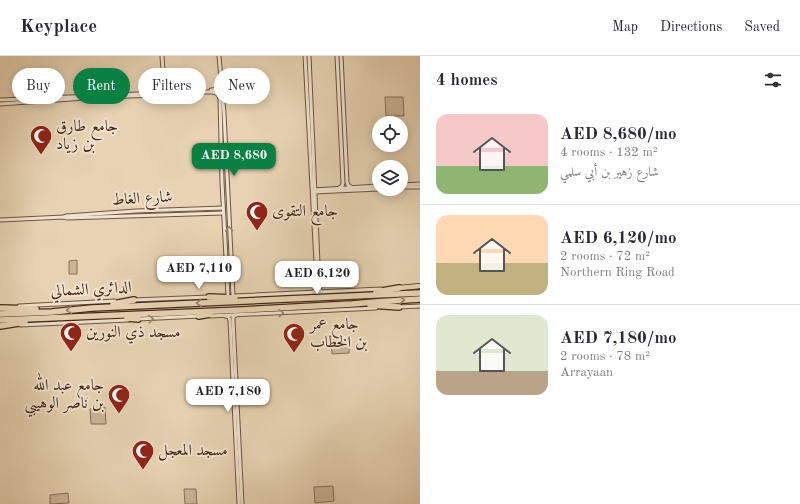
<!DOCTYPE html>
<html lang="en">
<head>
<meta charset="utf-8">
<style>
	body { margin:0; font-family:"Old Standard TT",Amiri,serif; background:#f2f2f3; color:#2b2b33; height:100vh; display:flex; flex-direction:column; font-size:15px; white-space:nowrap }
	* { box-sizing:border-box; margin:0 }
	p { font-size:13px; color:#7c7c81 }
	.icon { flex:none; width:22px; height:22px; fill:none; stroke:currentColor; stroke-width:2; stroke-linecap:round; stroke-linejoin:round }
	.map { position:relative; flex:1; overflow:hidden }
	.details { display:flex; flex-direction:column; background:#fff; width:380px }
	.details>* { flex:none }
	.hud { position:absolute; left:12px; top:12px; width:348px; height:36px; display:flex; gap:8px }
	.tools { position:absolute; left:372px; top:60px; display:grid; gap:8px }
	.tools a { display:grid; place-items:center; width:36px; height:36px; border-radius:50%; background:#fff; box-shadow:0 2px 10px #0003; font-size:20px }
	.price { position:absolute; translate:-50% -34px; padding:0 9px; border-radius:8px; background:#fff; color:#222; font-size:13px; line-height:26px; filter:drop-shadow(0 1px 2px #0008) }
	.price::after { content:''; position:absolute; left:50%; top:24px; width:12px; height:9px; margin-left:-6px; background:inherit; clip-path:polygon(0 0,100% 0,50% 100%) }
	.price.on { background:#0b8043; color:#fff }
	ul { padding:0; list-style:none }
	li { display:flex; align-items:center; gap:12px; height:100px; padding:0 16px }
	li+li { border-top:1px solid #e1e1e2 }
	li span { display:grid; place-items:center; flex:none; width:112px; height:80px; border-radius:12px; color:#555 }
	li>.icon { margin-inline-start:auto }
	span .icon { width:48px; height:48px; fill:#fffc; stroke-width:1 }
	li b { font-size:17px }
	h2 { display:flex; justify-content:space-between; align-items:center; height:48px; padding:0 16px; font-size:17px }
	.tag { padding:0 14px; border-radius:18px; background:#fff; box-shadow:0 2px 10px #0003; font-size:14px; line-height:36px }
	.tag.on { background:#0b8043; color:#fff }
	header { display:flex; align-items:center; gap:24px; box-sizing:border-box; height:56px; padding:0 20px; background:#fff; border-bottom:1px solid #e1e1e2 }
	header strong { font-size:19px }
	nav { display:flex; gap:22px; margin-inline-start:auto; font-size:14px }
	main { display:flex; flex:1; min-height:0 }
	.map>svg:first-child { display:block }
</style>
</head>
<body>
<header>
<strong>Keyplace</strong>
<nav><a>Map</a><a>Directions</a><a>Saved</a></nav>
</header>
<main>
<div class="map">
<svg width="420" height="448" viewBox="0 0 420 448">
	<rect width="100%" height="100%" fill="#e7d3b3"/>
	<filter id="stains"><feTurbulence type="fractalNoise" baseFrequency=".005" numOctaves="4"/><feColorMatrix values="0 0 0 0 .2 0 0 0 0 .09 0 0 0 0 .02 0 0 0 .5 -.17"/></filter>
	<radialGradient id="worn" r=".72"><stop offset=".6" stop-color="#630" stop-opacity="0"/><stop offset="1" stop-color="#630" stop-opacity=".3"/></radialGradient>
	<g fill="#cbb699" stroke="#887059">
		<path d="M 385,41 L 403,41 L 404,60 L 386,60 Z"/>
		<path d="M 77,204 L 77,218 L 69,218 L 69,205 Z"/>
		<path d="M 331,283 L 350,283 L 349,297 L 332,298 Z"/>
		<path d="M 105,351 L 106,368 L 91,368 L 90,353 Z"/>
		<path d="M 333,430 L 334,445 L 315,447 L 314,431 Z"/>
		<path d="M 184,433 L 196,433 L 197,448 L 185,448 Z"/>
		<path d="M 68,437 L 69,447 L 50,448 L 50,439 Z"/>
	</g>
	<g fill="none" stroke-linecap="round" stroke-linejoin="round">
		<g stroke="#6e5440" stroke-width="5">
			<g id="tertiary">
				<path d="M 219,0 L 224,57 L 233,240"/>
				<path d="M 305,0 L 316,206 L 316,234 L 314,235"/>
				<path d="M 309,0 L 319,230 L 320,234 L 321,235"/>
				<path d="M 337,0 L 343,127 L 342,130 L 339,132"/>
				<path d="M 341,0 L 347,126 L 348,129 L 351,131"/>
				<path d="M 166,30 L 168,34 L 173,36 L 177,36"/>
				<path d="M 211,34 C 218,34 219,31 220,25"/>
				<path d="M 0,44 L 159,37 L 163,34 L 164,30 L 162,0"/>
				<path d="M 0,48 L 99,41 L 161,39 L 200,36 L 213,36 L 218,38 L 220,43 L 222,126 L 228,240"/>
				<path d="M 401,129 L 420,128"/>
				<path d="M 401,131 L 420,131"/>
				<path d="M 313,134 L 379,130"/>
				<path d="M 314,136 L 379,133"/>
				<path d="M 64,161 L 66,160 L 136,155 L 223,152"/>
				<path d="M 0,164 L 64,161 L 67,162 L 223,157"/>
				<path d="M 233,240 L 381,233"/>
				<path d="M 133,244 L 209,241"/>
				<path d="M 19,250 L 115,245"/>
				<path d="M 399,251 L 420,250"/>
				<path d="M 236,259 L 233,261 L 233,264 L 242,448"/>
				<path d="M 210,260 L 376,252"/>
				<path d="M 225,260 L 229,261 L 230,265 L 239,448"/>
				<path d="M 138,263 L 200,260"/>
				<path d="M 20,269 L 128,264"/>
			</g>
		</g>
		<g stroke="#452919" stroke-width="6">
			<path id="primary" d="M 399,232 L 420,230"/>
		</g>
		<g stroke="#452919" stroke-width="8">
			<g id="motorway">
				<path d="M 376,236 L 399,232"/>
				<path d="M 209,241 L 235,242"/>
				<path d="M 113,248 L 134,244"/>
				<path d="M 370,249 L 399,251"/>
				<path d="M 0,252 L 36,253"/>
				<path d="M 0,258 L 52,256 L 92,252 L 420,237"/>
				<path d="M 199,260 L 210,258"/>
				<path d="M 127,262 L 138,263"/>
				<path d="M 0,264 L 242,254 L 352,248 L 375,246 L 420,243"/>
				<path d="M 0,270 L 25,266"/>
			</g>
		</g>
		<use href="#tertiary" stroke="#efe2ce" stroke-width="3"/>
		<use href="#primary" stroke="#e7d3b3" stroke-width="4.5"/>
		<use href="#motorway" stroke="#e7d3b3" stroke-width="5.5"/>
	</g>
	<defs><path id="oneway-chevron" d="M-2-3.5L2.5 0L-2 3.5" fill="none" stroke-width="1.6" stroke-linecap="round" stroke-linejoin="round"/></defs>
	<g stroke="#9a8674">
		<use href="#oneway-chevron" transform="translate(229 173) rotate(-93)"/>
		<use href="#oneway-chevron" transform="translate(281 257) rotate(-3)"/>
		<use href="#oneway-chevron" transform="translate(151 263) rotate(-3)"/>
	</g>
	<g stroke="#967e66">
		<use href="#oneway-chevron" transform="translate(402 244) rotate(-3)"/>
		<use href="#oneway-chevron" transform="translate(199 247) rotate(177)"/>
		<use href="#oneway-chevron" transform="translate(69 254) rotate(175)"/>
	</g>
	<defs>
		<g id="mosque-pin" transform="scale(1.15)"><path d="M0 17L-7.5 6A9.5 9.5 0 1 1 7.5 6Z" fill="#8f2418" stroke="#efe2ce"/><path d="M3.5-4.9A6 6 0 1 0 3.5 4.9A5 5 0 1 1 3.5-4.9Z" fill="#fff"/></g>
	</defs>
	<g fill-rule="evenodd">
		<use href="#mosque-pin" x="41" y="80"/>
		<use href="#mosque-pin" x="257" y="156"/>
		<use href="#mosque-pin" x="71" y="277"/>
		<use href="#mosque-pin" x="294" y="278"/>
		<use href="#mosque-pin" x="119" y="339"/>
		<use href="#mosque-pin" x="143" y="395"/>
	</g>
	<g text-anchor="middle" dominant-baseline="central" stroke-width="4" stroke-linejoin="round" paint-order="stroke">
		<g font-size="16" fill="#452919" stroke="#efe2ce" text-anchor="start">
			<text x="56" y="71">جامع طارق<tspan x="56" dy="18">بن زياد</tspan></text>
			<text x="272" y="156">جامع التقوى</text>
			<text x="310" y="269">جامع عمر<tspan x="310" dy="18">بن الخطاب</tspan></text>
			<text x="86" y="277">مسجد ذي النورين</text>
			<text x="104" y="330" text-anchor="end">جامع عبد الله<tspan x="104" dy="18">بن ناصر الوهيبي</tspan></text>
			<text x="158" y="395">مسجد المعجل</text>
		</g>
		<g font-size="16" fill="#452919" stroke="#efe2ce">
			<text transform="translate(142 143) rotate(-3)">شارع الغاط</text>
			<text transform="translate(91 234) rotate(-3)">الدائري الشمالي</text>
		</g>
	</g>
	<rect width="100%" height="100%" filter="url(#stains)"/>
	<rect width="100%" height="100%" fill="url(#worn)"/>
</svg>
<div class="tools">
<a><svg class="icon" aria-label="locate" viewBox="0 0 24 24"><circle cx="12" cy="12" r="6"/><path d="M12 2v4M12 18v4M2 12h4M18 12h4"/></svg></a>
<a><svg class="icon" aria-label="layers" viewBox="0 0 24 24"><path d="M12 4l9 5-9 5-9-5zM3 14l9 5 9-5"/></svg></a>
</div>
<b class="price on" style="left:234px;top:121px">AED 8,680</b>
<b class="price" style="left:199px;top:234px">AED 7,110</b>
<b class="price" style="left:317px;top:239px">AED 6,120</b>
<b class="price" style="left:228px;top:357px">AED 7,180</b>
<div class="hud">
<a class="tag">Buy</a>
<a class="tag on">Rent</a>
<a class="tag">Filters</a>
<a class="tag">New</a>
</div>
</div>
<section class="details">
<h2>4 homes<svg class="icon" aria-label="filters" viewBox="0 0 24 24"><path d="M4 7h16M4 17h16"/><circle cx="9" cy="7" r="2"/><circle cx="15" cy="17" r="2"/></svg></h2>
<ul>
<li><span style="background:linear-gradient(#f6c9c9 65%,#8fb573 0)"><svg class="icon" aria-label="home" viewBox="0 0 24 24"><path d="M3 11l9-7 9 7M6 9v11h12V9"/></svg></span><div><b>AED 8,680/mo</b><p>4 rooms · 132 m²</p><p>شارع زهير بن أبي سلمي</p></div></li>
<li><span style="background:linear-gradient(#ffd9b3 60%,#c2b280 0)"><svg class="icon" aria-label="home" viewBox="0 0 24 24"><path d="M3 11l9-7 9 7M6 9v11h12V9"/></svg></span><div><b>AED 6,120/mo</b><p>2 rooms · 72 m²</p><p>Northern Ring Road</p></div></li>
<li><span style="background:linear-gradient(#dfe7d0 70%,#b9a48a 0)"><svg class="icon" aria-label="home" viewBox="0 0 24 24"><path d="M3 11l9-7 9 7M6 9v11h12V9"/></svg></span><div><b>AED 7,180/mo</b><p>2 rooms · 78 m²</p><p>Arrayaan</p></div></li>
</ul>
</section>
</main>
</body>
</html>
